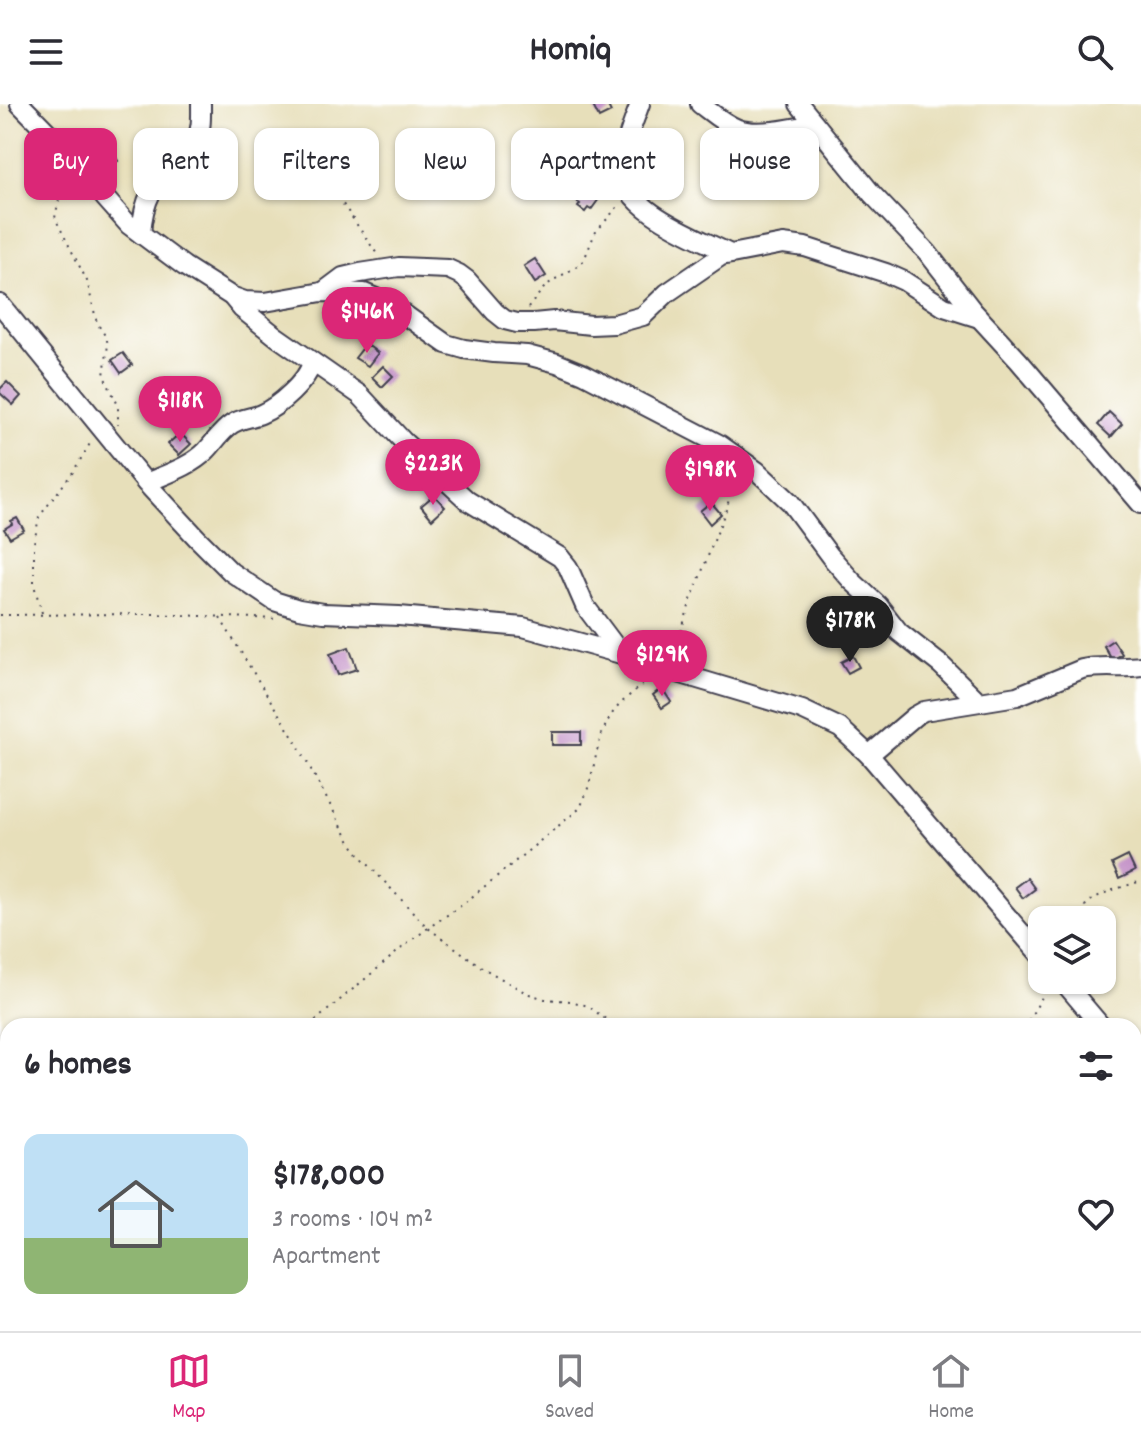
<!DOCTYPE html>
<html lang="en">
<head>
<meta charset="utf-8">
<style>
	body { margin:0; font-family:Dekko,sans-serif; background:#f7f7f7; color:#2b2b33; height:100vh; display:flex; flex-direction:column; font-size:30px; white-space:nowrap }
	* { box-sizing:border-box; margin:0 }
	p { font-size:26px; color:#7c7c81 }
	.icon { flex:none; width:44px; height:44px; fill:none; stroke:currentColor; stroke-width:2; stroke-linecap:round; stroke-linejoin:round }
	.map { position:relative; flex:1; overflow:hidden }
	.details { position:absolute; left:0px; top:914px; width:1142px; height:314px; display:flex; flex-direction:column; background:#fff; border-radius:24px 24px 0 0; box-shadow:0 2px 6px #0004 }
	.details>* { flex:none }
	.guide { position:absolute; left:24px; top:24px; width:1094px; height:72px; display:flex; gap:16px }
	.controls { position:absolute; left:1028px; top:802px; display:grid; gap:16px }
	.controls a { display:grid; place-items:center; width:88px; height:88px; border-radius:16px; background:#fff; box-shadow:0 2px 6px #0004; font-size:40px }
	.price { position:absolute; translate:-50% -68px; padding:0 18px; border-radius:28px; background:#db2777; color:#fff; font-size:26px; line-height:52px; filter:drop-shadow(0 2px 4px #0008) }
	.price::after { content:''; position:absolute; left:50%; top:48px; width:24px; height:18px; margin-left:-12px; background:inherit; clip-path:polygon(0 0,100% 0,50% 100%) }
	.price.active { background:#222; color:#fff }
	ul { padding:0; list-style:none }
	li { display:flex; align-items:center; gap:24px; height:200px; padding:0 24px }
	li+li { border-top:2px solid #e1e1e2 }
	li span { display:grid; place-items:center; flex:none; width:224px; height:160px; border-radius:16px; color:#555 }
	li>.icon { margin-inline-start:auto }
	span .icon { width:96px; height:96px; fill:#fffc; stroke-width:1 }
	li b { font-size:34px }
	h2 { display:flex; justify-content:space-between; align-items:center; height:96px; padding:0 24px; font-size:34px }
	.pill { padding:0 28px; border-radius:16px; background:#fff; box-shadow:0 2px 6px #0004; font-size:28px; line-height:72px }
	.pill.active { background:#db2777; color:#fff }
	header { display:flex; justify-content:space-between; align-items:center; height:104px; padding:0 24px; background:#fff; font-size:36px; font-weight:800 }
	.menu { display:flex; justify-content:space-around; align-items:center; height:112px; border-top:2px solid #e1e1e2; background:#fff; font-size:22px; color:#7c7c81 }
	.menu a { display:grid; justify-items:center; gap:4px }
	.menu .active { color:#db2777 }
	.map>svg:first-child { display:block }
</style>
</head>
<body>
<header><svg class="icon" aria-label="menu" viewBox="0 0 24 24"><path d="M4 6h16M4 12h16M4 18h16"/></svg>Homiq<svg class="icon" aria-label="search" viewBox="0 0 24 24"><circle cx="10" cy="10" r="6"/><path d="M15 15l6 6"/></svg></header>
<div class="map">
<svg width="1141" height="1227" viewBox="0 0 1141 1227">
	<rect width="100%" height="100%" fill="#fff"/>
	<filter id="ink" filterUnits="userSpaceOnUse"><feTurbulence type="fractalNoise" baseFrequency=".0125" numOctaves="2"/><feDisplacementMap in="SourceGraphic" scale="16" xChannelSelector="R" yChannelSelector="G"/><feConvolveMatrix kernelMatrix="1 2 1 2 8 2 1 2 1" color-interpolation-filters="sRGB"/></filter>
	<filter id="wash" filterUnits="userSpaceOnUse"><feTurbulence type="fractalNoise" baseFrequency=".006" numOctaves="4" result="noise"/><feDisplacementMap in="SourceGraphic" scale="32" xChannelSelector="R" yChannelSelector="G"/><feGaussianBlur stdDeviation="1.8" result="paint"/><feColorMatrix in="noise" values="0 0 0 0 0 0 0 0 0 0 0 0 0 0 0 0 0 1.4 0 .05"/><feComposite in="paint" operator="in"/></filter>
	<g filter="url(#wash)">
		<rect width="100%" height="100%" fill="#e7dfba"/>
		<g id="blocks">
			<g fill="#c493c8">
				<path d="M 595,0 L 607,0 L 611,8 L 599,14 L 593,2 Z"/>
				<path d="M 110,43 L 118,57 L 108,63 L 100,49 Z"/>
				<path d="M 601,55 L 612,61 L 606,73 L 595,68 Z"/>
				<path d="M 582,87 L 586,90 L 588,87 L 593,90 L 595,88 L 601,92 L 591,106 L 588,104 L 585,108 L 578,103 L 580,100 L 576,97 Z"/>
				<path d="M 535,155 L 546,172 L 535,179 L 524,162 Z"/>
				<path d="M 366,240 L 378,249 L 368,262 L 355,254 Z"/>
				<path d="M 123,249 L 132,261 L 121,269 L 112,256 Z"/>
				<path d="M 383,262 L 393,272 L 382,283 L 372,273 Z"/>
				<path d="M 7,278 L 21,292 L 13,301 L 0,289 L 0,285 Z"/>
				<path d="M 1109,308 L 1122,320 L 1111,333 L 1098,321 Z"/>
				<path d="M 180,329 L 191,340 L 179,351 L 168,340 Z"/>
				<path d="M 434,391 L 445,403 L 432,415 L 421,402 Z"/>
				<path d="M 711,398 L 721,410 L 710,420 L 700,407 Z"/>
				<path d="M 17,414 L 24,426 L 10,434 L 4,425 L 12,420 L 11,417 Z"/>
				<path d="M 1113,536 L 1122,550 L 1112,556 L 1104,542 Z"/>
				<path d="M 349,543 L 357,565 L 338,571 L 330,550 Z"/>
				<path d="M 853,552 L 859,563 L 848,569 L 841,558 Z"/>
				<path d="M 662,584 L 671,598 L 662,604 L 653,591 Z"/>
				<rect x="552" y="628" width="29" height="13"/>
				<path d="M 1128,752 L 1135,767 L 1119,775 L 1112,760 Z"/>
				<path d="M 1027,774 L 1035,785 L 1023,794 L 1015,783 Z"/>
			</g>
		</g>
	</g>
	<g filter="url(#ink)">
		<use href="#blocks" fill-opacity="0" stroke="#403e4e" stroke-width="2"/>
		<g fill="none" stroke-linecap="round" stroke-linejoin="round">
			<g stroke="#403e4e" stroke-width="22">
				<g id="minor">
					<path d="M 20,0 L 74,55 L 105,94 L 129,121 L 184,162 L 231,192 L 245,197 L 265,198 L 322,188 L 364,189 L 390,200 L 446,240 L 464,245 L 494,249 L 527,251 L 557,259 L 584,270 L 719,340 L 757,367 L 790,398 L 830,452 L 852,477 L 878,501 L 899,528 L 941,561 L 979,598"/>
					<path d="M 640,0 C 633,19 622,46 622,66 C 623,107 700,134 730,150"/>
					<path d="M 700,0 C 712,9 723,19 738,25 C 758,32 794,24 814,20"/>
					<path d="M 799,0 L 872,90 L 927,148 L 973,207 L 1019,257 L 1141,400"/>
					<path d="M 141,130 C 143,95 154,78 179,55 C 186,49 192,44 196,37 C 202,25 201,12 201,0"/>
					<path d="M 323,188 L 343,173 L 360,169 L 399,163 L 448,165 L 459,170 L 467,176 L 495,208 L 505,216 L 517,219 L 534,219 L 554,217 L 591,221 L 614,220 L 643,212 L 667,189 L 721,152 L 783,140 L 805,143 L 886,169 L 904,177 L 944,203 L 979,214"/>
					<path d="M 233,194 L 242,205 L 277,233 L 360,291 L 402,336 L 468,397 L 560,453 L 568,463 L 585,502 L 621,550"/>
					<path d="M 0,200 L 146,379 L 197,434 L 231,468 L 274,497 L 299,505 L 323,509 L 399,512 L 523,523 L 621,550 L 661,564 L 802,606 L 840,624 L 869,651 L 1042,853"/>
					<path d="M 146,379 C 166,370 190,363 206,347 C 215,338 221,327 232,320 C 241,314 251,314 261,310 C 278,303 308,277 312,258"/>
					<path d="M 869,651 L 915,612 L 924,607 L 1017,592 L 1082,565 C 1102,561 1121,565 1141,562"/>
					<path d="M 1062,876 L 1101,922"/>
					<path d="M 1134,962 L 1141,970"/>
				</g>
			</g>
			<g stroke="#403e4e" stroke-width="2" stroke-dasharray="2 6" stroke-linecap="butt">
				<path d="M 59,64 L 60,90 L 55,114 L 87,177 L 97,219 L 106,233 L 108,240 L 104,272 L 118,301 L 118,321"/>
				<path d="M 325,74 L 377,150"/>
				<path d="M 528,204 L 543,185 L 552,177 L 576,163 L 584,156 L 595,129 L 620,100"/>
				<path d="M 42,509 L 34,481 L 34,439 L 39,413 L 73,368 L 91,338"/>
				<path d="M 0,511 L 151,510 L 279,515"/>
				<path d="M 220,514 L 299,643 L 350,738 L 364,756 L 428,824 L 483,864 L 526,889 L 545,895 L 571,897 L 588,902 L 615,922"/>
				<path d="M 674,550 L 691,496 L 727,403 L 735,371"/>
				<path d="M 1077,816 C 1084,790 1119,785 1141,777"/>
				<path d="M 309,922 L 402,844 L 428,824 L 462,801 L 579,705 C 596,676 593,638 612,610 C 621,597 636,586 648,576"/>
				<path d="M 1023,922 L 1028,917 L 1048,883"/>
				<path d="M 0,1088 L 8,1081"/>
				<path d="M 0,1202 L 8,1194"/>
				<path d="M 779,1220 L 786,1227"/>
				<path d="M 869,1220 L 875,1227"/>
			</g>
			<use href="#minor" stroke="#fff" stroke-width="18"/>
		</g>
	</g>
</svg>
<div class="controls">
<a><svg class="icon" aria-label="layers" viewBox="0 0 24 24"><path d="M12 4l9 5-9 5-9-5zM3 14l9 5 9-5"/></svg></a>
</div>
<b class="price" style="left:367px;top:251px">$146K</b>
<b class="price" style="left:180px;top:340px">$118K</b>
<b class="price" style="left:433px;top:403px">$223K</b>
<b class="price" style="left:710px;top:409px">$198K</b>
<b class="price active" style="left:850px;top:560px">$178K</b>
<b class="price" style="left:662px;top:594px">$129K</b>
<div class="guide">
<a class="pill active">Buy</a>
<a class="pill">Rent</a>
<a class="pill">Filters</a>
<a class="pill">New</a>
<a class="pill">Apartment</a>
<a class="pill">House</a>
</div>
<section class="details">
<h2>6 homes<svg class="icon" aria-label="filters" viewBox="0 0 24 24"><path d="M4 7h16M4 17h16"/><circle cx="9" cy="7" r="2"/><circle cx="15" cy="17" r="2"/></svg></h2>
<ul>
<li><span style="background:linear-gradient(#bfe0f5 65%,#8fb573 0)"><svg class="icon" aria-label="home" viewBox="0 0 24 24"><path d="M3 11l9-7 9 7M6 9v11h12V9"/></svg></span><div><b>$178,000</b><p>3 rooms · 104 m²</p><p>Apartment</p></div><svg class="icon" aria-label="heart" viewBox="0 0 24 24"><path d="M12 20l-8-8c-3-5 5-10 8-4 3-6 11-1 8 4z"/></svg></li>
</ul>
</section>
</div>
<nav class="menu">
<a class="active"><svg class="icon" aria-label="map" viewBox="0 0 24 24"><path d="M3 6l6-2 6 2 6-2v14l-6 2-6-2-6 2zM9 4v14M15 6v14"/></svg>Map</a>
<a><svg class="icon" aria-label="saved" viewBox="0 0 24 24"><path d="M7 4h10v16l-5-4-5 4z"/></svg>Saved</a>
<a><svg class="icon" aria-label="home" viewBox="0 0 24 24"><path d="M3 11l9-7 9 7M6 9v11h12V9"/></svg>Home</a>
</nav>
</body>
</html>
